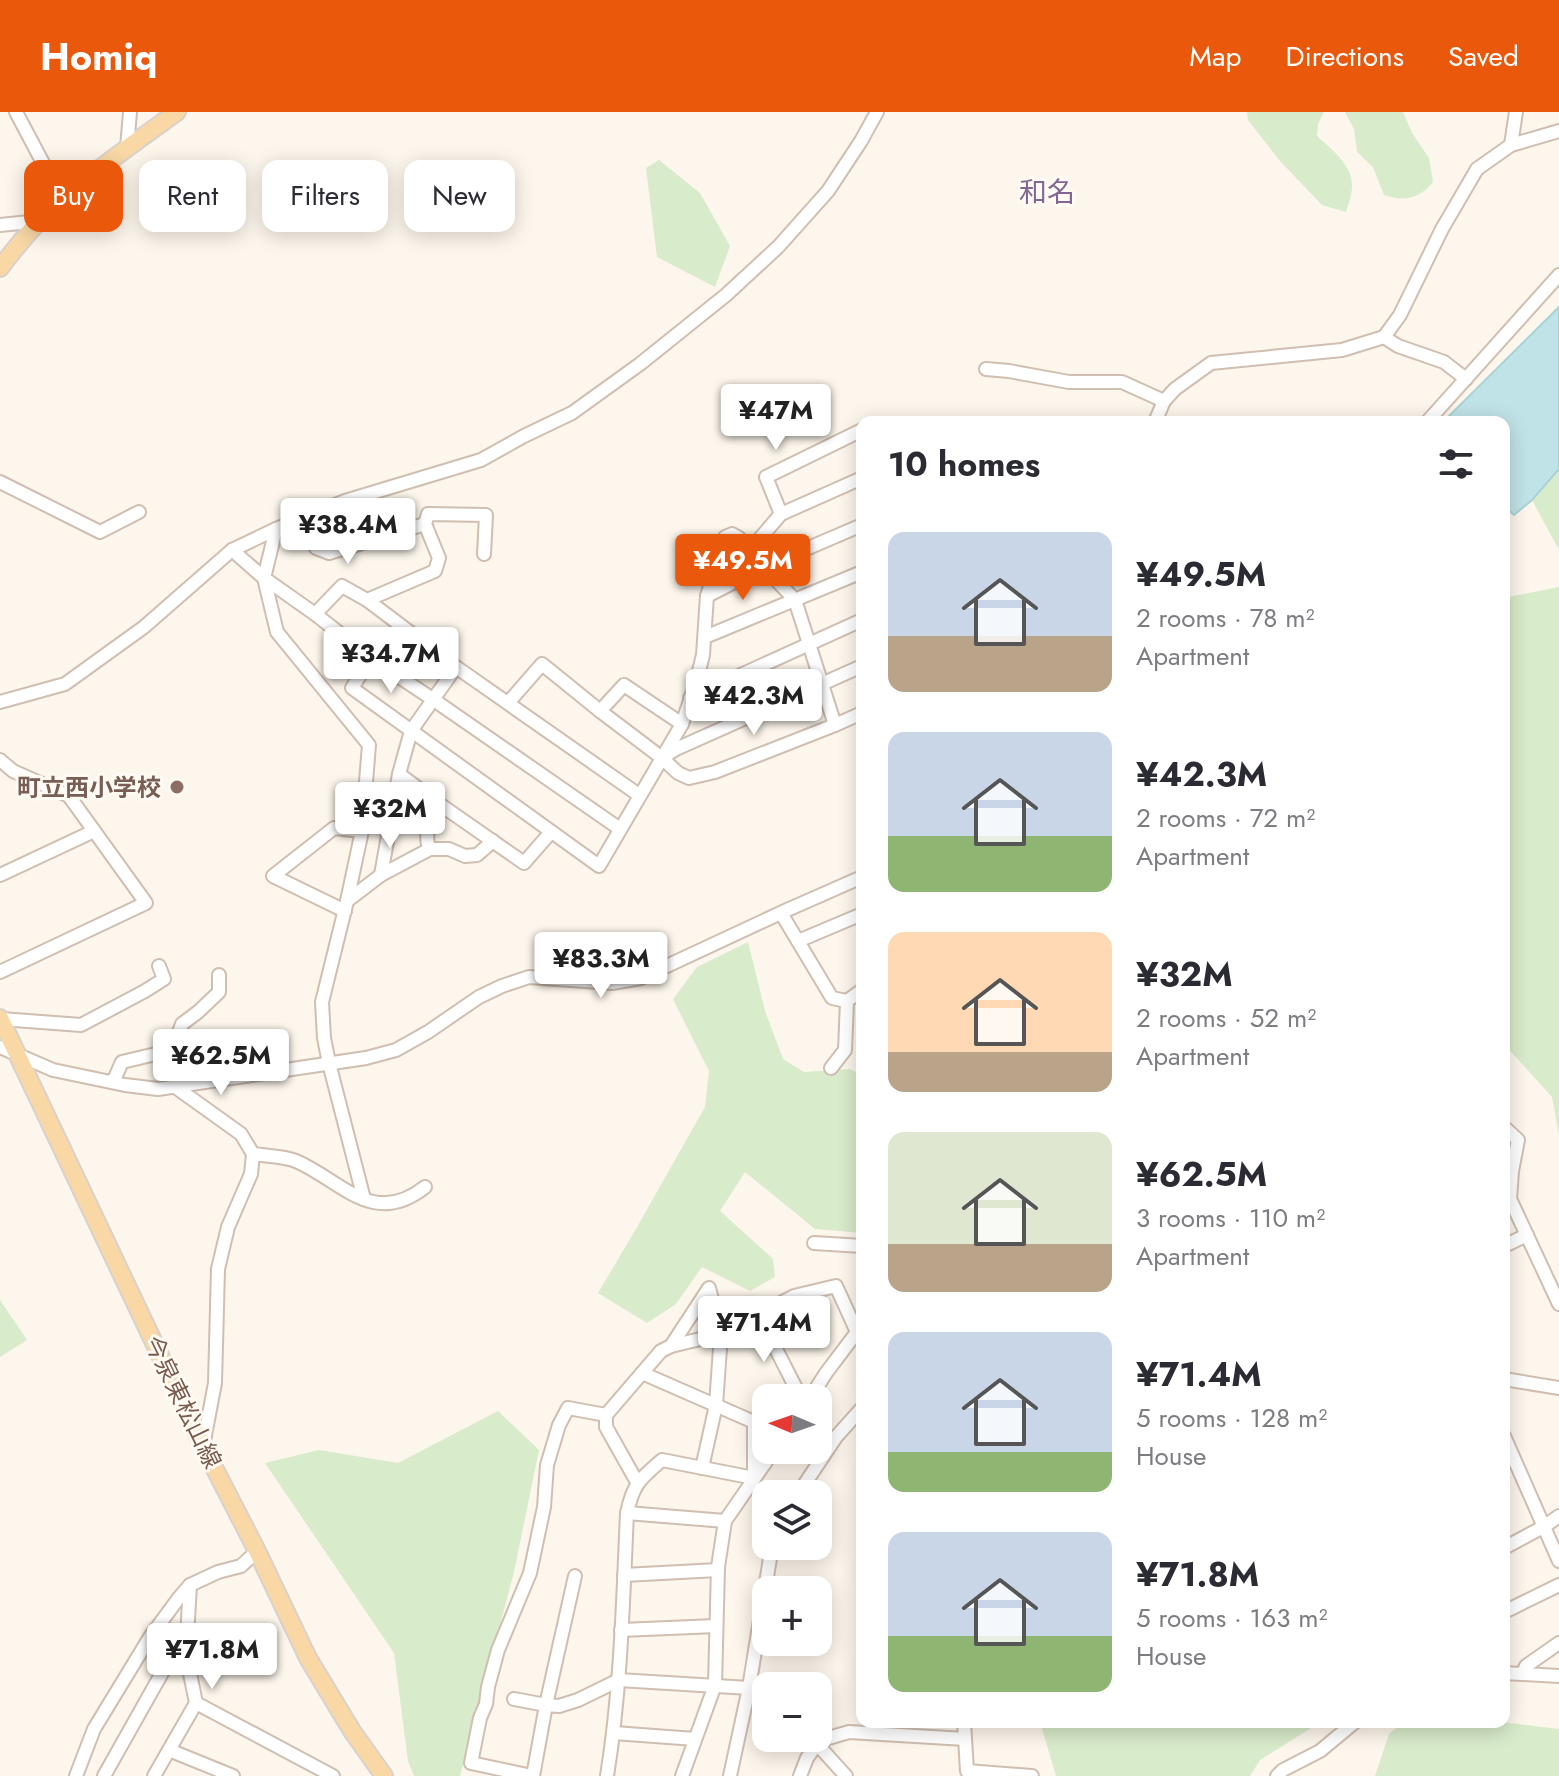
<!DOCTYPE html>
<html lang="en">
<head>
<meta charset="utf-8">
<style>
	body { margin:0; font-family:Jost,"Noto Sans JP",sans-serif; background:#f7f7f7; color:#2b2b33; height:100vh; display:flex; flex-direction:column; font-size:30px; white-space:nowrap }
	* { box-sizing:border-box; margin:0 }
	p { font-size:26px; color:#7c7c81 }
	.icon { flex:none; width:44px; height:44px; fill:none; stroke:currentColor; stroke-width:2; stroke-linecap:round; stroke-linejoin:round }
	.map { position:relative; flex:1; overflow:hidden }
	.panel { position:absolute; left:856px; top:304px; width:654px; height:1312px; display:flex; flex-direction:column; background:#fff; border-radius:16px; box-shadow:0 4px 20px #0003 }
	.panel>* { flex:none }
	.top-card { position:absolute; left:24px; top:48px; width:712px; height:72px; display:flex; gap:16px }
	.needle { width:52px; rotate:272deg }
	.buttons { position:absolute; left:752px; top:1272px; display:grid; gap:16px }
	.buttons a { display:grid; place-items:center; width:80px; height:80px; border-radius:16px; background:#fff; box-shadow:0 4px 20px #0003; font-size:40px }
	.price { position:absolute; translate:-50% -68px; padding:0 18px; border-radius:8px; background:#fff; color:#222; font-size:26px; line-height:52px; filter:drop-shadow(0 2px 4px #0008) }
	.price::after { content:''; position:absolute; left:50%; top:48px; width:24px; height:18px; margin-left:-12px; background:inherit; clip-path:polygon(0 0,100% 0,50% 100%) }
	.price.on { background:#ea580c; color:#fff }
	ul { padding:0; list-style:none }
	li { display:flex; align-items:center; gap:24px; height:200px; padding:0 32px }
	li span { display:grid; place-items:center; flex:none; width:224px; height:160px; border-radius:16px; color:#555 }
	li>.icon { margin-inline-start:auto }
	span .icon { width:96px; height:96px; fill:#fffc; stroke-width:1 }
	li b { font-size:34px }
	h2 { display:flex; justify-content:space-between; align-items:center; height:96px; padding:0 32px; font-size:34px }
	.pill { padding:0 28px; border-radius:16px; background:#fff; box-shadow:0 4px 20px #0003; font-size:28px; line-height:72px }
	.pill.on { background:#ea580c; color:#fff }
	header { display:flex; align-items:center; gap:48px; box-sizing:border-box; height:112px; padding:0 40px; background:#ea580c; color:#fff }
	header strong { font-size:38px }
	nav { display:flex; gap:44px; margin-inline-start:auto; font-size:28px }
	.map>svg:first-child { display:block }
</style>
</head>
<body>
<header>
<strong>Homiq</strong>
<nav><a>Map</a><a>Directions</a><a>Saved</a></nav>
</header>
<div class="map">
<svg width="1559" height="1664" viewBox="0 0 1559 1664">
	<rect width="100%" height="100%" fill="#fdf6ec"/>
	<g fill="#d8ebca">
		<path d="M 1247,0 L 1324,0 L 1318,12 L 1317,24 C 1332,38 1353,53 1352,75 C 1352,83 1348,93 1346,100 L 1322,93 L 1280,49 L 1248,8 Z"/>
		<path d="M 1345,0 L 1403,0 L 1412,21 L 1429,46 L 1433,70 C 1419,87 1404,90 1384,83 L 1373,55 L 1357,40 L 1354,17 Z"/>
		<path d="M 659,48 L 700,81 L 730,134 L 715,175 L 657,145 L 646,56 Z"/>
		<path d="M 1559,357 L 1559,438 L 1532,388 Z"/>
		<path d="M 1559,475 L 1559,1024 L 1552,985 L 1504,932 L 1504,486 Z"/>
		<path d="M 748,830 L 765,899 L 783,947 L 804,960 L 850,957 L 862,963 L 862,1121 L 815,1117 L 745,1060 L 720,1099 L 773,1147 L 775,1165 L 750,1179 L 702,1155 L 676,1192 L 647,1211 L 598,1181 L 636,1117 L 705,995 L 709,959 L 673,887 L 697,855 Z"/>
		<path d="M 0,1188 L 27,1228 L 0,1245 Z"/>
		<path d="M 498,1299 L 539,1338 L 514,1460 L 460,1664 L 414,1664 L 408,1649 L 394,1541 L 265,1351 L 319,1338 L 398,1351 Z"/>
		<path d="M 1040,1610 L 1321,1610 L 1260,1648 L 1250,1664 L 1056,1664 Z"/>
		<path d="M 1403,1610 L 1501,1610 L 1559,1617 L 1559,1664 L 1375,1664 L 1389,1622 Z"/>
	</g>
	<path fill="#c0e3e7" stroke="#a6d3d9" stroke-width="2" d="M 1559,195 L 1559,357 L 1532,388 L 1514,403 L 1504,394 L 1504,310 L 1443,310 Z"/>
	<g fill="none" stroke-linecap="round" stroke-linejoin="round">
		<g stroke="#d0beb0" stroke-width="16">
			<g id="minor">
				<path d="M 16,0 L 62,87"/>
				<path d="M 1511,33 L 1516,0"/>
				<path d="M 127,36 L 130,0"/>
				<path d="M 0,113 L 39,109"/>
				<path d="M 1384,225 L 1398,234 L 1444,250 L 1466,267"/>
				<path d="M 986,257 L 1009,259 L 1069,270 L 1122,270 L 1164,289"/>
				<path d="M 1155,310 L 1164,289 L 1175,277 L 1211,251 L 1342,238 L 1384,225 L 1400,203 L 1442,117 L 1477,57 L 1511,33 L 1559,19"/>
				<path d="M 1427,310 L 1559,163"/>
				<path d="M 0,370 L 100,420 L 139,400"/>
				<path d="M 781,402 L 766,365 L 862,318"/>
				<path d="M 300,407 L 316,436 L 329,441 L 425,412"/>
				<path d="M 276,417 L 264,466 L 315,502 L 371,546 L 434,588 L 620,717"/>
				<path d="M 232,438 L 264,466 L 277,520 L 369,633 L 362,719 L 347,789 L 322,890 L 324,926 L 329,951 L 364,1087"/>
				<path d="M 750,438 L 781,402 L 862,366"/>
				<path d="M 707,484 L 764,455 L 862,413"/>
				<path d="M 367,488 L 456,555 L 639,683"/>
				<path d="M 315,502 L 342,474 L 367,488 L 435,459 L 439,446 L 425,412 L 428,402 L 486,403 L 484,442"/>
				<path d="M 705,525 L 862,460"/>
				<path d="M 371,546 L 352,576 L 599,754 L 682,612 L 696,571 L 703,543 L 707,484 L 725,425 L 732,422 L 739,426 L 764,455 L 795,488 L 835,613 L 715,660 L 689,666 L 678,661 L 662,646 L 600,599 L 542,552 L 508,591"/>
				<path d="M 690,586 L 862,508"/>
				<path d="M 0,590 L 65,572 L 144,515 L 232,438 L 276,417 L 345,389 L 481,348 L 524,324 L 572,301 L 640,252 L 726,183 L 778,135 L 828,79 L 861,29 L 877,0"/>
				<path d="M 600,599 L 624,573 L 682,612"/>
				<path d="M 835,613 L 862,601"/>
				<path d="M 665,644 L 676,637 L 862,554"/>
				<path d="M 0,648 L 13,659 L 69,684 L 146,791 L 0,860"/>
				<path d="M 399,662 L 438,691 L 524,751 L 551,720"/>
				<path d="M 430,737 L 449,737 L 465,744 L 477,743 L 493,729"/>
				<path d="M 0,763 L 94,719"/>
				<path d="M 381,763 L 399,662 L 411,619 L 456,555"/>
				<path d="M 347,789 L 381,763 L 430,737 C 422,723 433,705 438,691"/>
				<path d="M 345,799 L 273,764 L 334,716 L 362,719"/>
				<path d="M 781,801 L 832,886 L 847,889"/>
				<path d="M 798,829 L 862,802"/>
				<path d="M 1,907 L 81,913 L 145,879 L 164,867 L 159,854"/>
				<path d="M 0,935 L 53,958 L 125,973 L 158,977 L 366,946 L 396,938 L 428,920 L 479,885 L 502,874 L 529,865 L 612,871 L 641,866 L 787,798 L 862,765"/>
				<path d="M 831,956 L 845,938 L 847,889 L 862,878"/>
				<path d="M 113,970 L 122,950 L 160,941 L 176,928 L 182,912 L 198,900 L 219,880 L 219,863"/>
				<path d="M 174,974 L 241,1022 L 253,1042 L 251,1062 L 228,1115 L 218,1157 L 215,1271 L 203,1334"/>
				<path d="M 1504,1015 L 1518,1028 L 1512,1059 L 1510,1087 L 1559,1192"/>
				<path d="M 253,1042 C 267,1044 284,1044 296,1049 C 342,1069 373,1116 425,1075"/>
				<path d="M 814,1131 L 862,1134"/>
				<path d="M 1504,1134 L 1527,1123"/>
				<path d="M 758,1202 L 801,1286"/>
				<path d="M 671,1234 L 709,1176 L 721,1222 L 716,1293 L 702,1356"/>
				<path d="M 642,1261 L 754,1310 L 754,1366"/>
				<path d="M 1504,1267 L 1559,1276"/>
				<path d="M 1504,1324 L 1559,1449"/>
				<path d="M 637,1370 L 606,1315 L 606,1303 L 661,1239 L 671,1234 L 721,1222 L 794,1184 L 836,1174 L 857,1220 L 826,1261 L 810,1286"/>
				<path d="M 798,1382 L 836,1325 L 862,1296"/>
				<path d="M 627,1401 L 725,1409"/>
				<path d="M 1504,1436 L 1545,1414 L 1559,1404"/>
				<path d="M 624,1463 L 718,1458"/>
				<path d="M 1504,1500 L 1559,1473"/>
				<path d="M 621,1518 L 716,1514"/>
				<path d="M 1504,1561 L 1559,1564"/>
				<path d="M 1523,1561 L 1526,1554 L 1559,1531"/>
				<path d="M 514,1587 L 546,1593 L 575,1464"/>
				<path d="M 196,1591 L 333,1664"/>
				<path d="M 964,1610 L 967,1659 L 1032,1664"/>
				<path d="M 614,1621 L 695,1627"/>
				<path d="M 817,1632 L 846,1664"/>
				<path d="M 169,1638 L 233,1664"/>
				<path d="M 76,1664 L 94,1617 L 150,1525 L 178,1487 L 190,1473 L 218,1460 L 241,1454 L 257,1439"/>
				<path d="M 104,1664 L 185,1520"/>
				<path d="M 154,1664 L 196,1591 L 186,1542 L 190,1473"/>
				<path d="M 532,1664 L 471,1651 L 480,1606 L 486,1592 L 488,1575 L 498,1538 L 530,1461 L 544,1395 L 547,1353 L 559,1313 L 568,1296 L 606,1303"/>
				<path d="M 533,1664 L 546,1593 L 559,1594 L 578,1588 L 619,1568 L 749,1576"/>
				<path d="M 607,1664 C 621,1577 623,1489 627,1401 C 633,1372 640,1367 662,1348 L 754,1366"/>
				<path d="M 682,1664 L 715,1573 L 718,1455 L 725,1409 L 774,1338"/>
				<path d="M 730,1664 L 749,1576 L 772,1434"/>
				<path d="M 800,1664 L 807,1646 L 817,1632 L 825,1627 L 849,1620 L 965,1627"/>
				<path d="M 1277,1664 L 1283,1658 L 1320,1639 L 1355,1610"/>
			</g>
		</g>
		<g stroke="#d9d1cd" stroke-width="20">
			<g id="major">
				<path d="M 0,156 C 19,131 39,107 62,87 C 99,55 138,28 177,0"/>
				<path d="M 0,906 L 203,1334 L 257,1439 L 308,1546 L 352,1619 L 384,1664"/>
			</g>
		</g>
		<use href="#minor" stroke="#fff" stroke-width="12"/>
		<use href="#major" stroke="#f9d8a6" stroke-width="16"/>
	</g>
	<circle fill="#8d6e63" stroke="#fffaf3" stroke-width="3" cx="177" cy="675" r="8"/>
	<g text-anchor="middle" dominant-baseline="central" stroke-width="6" stroke-linejoin="round" paint-order="stroke">
		<g font-size="24" font-weight="bold" fill="#785e54" stroke="#fffaf3" text-anchor="end">
			<text x="161" y="675">町立西小学校</text>
		</g>
		<g font-size="24" fill="#795c4e" stroke="#fffaf3">
			<text transform="translate(183 1290) rotate(64)">今泉東松山線</text>
		</g>
		<g font-size="28" fill="#836694" stroke="#fffaf3">
			<text x="1047" y="80">和名</text>
		</g>
	</g>
</svg>
<div class="buttons">
<a><svg class="needle" viewBox="-14 -14 28 28"><path d="M0-13l5 13h-10z" fill="#e53935"/><path d="M0 13l5-13h-10z" fill="#7c7c81"/></svg></a>
<a><svg class="icon" aria-label="layers" viewBox="0 0 24 24"><path d="M12 4l9 5-9 5-9-5zM3 14l9 5 9-5"/></svg></a>
<a>+</a>
<a>−</a>
</div>
<b class="price" style="left:776px;top:340px">¥47M</b>
<b class="price" style="left:348px;top:454px">¥38.4M</b>
<b class="price on" style="left:743px;top:490px">¥49.5M</b>
<b class="price" style="left:391px;top:583px">¥34.7M</b>
<b class="price" style="left:754px;top:625px">¥42.3M</b>
<b class="price" style="left:390px;top:738px">¥32M</b>
<b class="price" style="left:601px;top:888px">¥83.3M</b>
<b class="price" style="left:221px;top:985px">¥62.5M</b>
<b class="price" style="left:764px;top:1252px">¥71.4M</b>
<b class="price" style="left:212px;top:1579px">¥71.8M</b>
<div class="top-card">
<a class="pill on">Buy</a>
<a class="pill">Rent</a>
<a class="pill">Filters</a>
<a class="pill">New</a>
</div>
<section class="panel">
<h2>10 homes<svg class="icon" aria-label="filters" viewBox="0 0 24 24"><path d="M4 7h16M4 17h16"/><circle cx="9" cy="7" r="2"/><circle cx="15" cy="17" r="2"/></svg></h2>
<ul>
<li><span style="background:linear-gradient(#c9d6e8 65%,#b9a48a 0)"><svg class="icon" aria-label="home" viewBox="0 0 24 24"><path d="M3 11l9-7 9 7M6 9v11h12V9"/></svg></span><div><b>¥49.5M</b><p>2 rooms · 78 m²</p><p>Apartment</p></div></li>
<li><span style="background:linear-gradient(#c9d6e8 65%,#8fb573 0)"><svg class="icon" aria-label="home" viewBox="0 0 24 24"><path d="M3 11l9-7 9 7M6 9v11h12V9"/></svg></span><div><b>¥42.3M</b><p>2 rooms · 72 m²</p><p>Apartment</p></div></li>
<li><span style="background:linear-gradient(#ffd9b3 75%,#b9a48a 0)"><svg class="icon" aria-label="home" viewBox="0 0 24 24"><path d="M3 11l9-7 9 7M6 9v11h12V9"/></svg></span><div><b>¥32M</b><p>2 rooms · 52 m²</p><p>Apartment</p></div></li>
<li><span style="background:linear-gradient(#dfe7d0 70%,#b9a48a 0)"><svg class="icon" aria-label="home" viewBox="0 0 24 24"><path d="M3 11l9-7 9 7M6 9v11h12V9"/></svg></span><div><b>¥62.5M</b><p>3 rooms · 110 m²</p><p>Apartment</p></div></li>
<li><span style="background:linear-gradient(#c9d6e8 75%,#8fb573 0)"><svg class="icon" aria-label="home" viewBox="0 0 24 24"><path d="M3 11l9-7 9 7M6 9v11h12V9"/></svg></span><div><b>¥71.4M</b><p>5 rooms · 128 m²</p><p>House</p></div></li>
<li><span style="background:linear-gradient(#c9d6e8 65%,#8fb573 0)"><svg class="icon" aria-label="home" viewBox="0 0 24 24"><path d="M3 11l9-7 9 7M6 9v11h12V9"/></svg></span><div><b>¥71.8M</b><p>5 rooms · 163 m²</p><p>House</p></div></li>
</ul>
</section>
</div>
</body>
</html>
